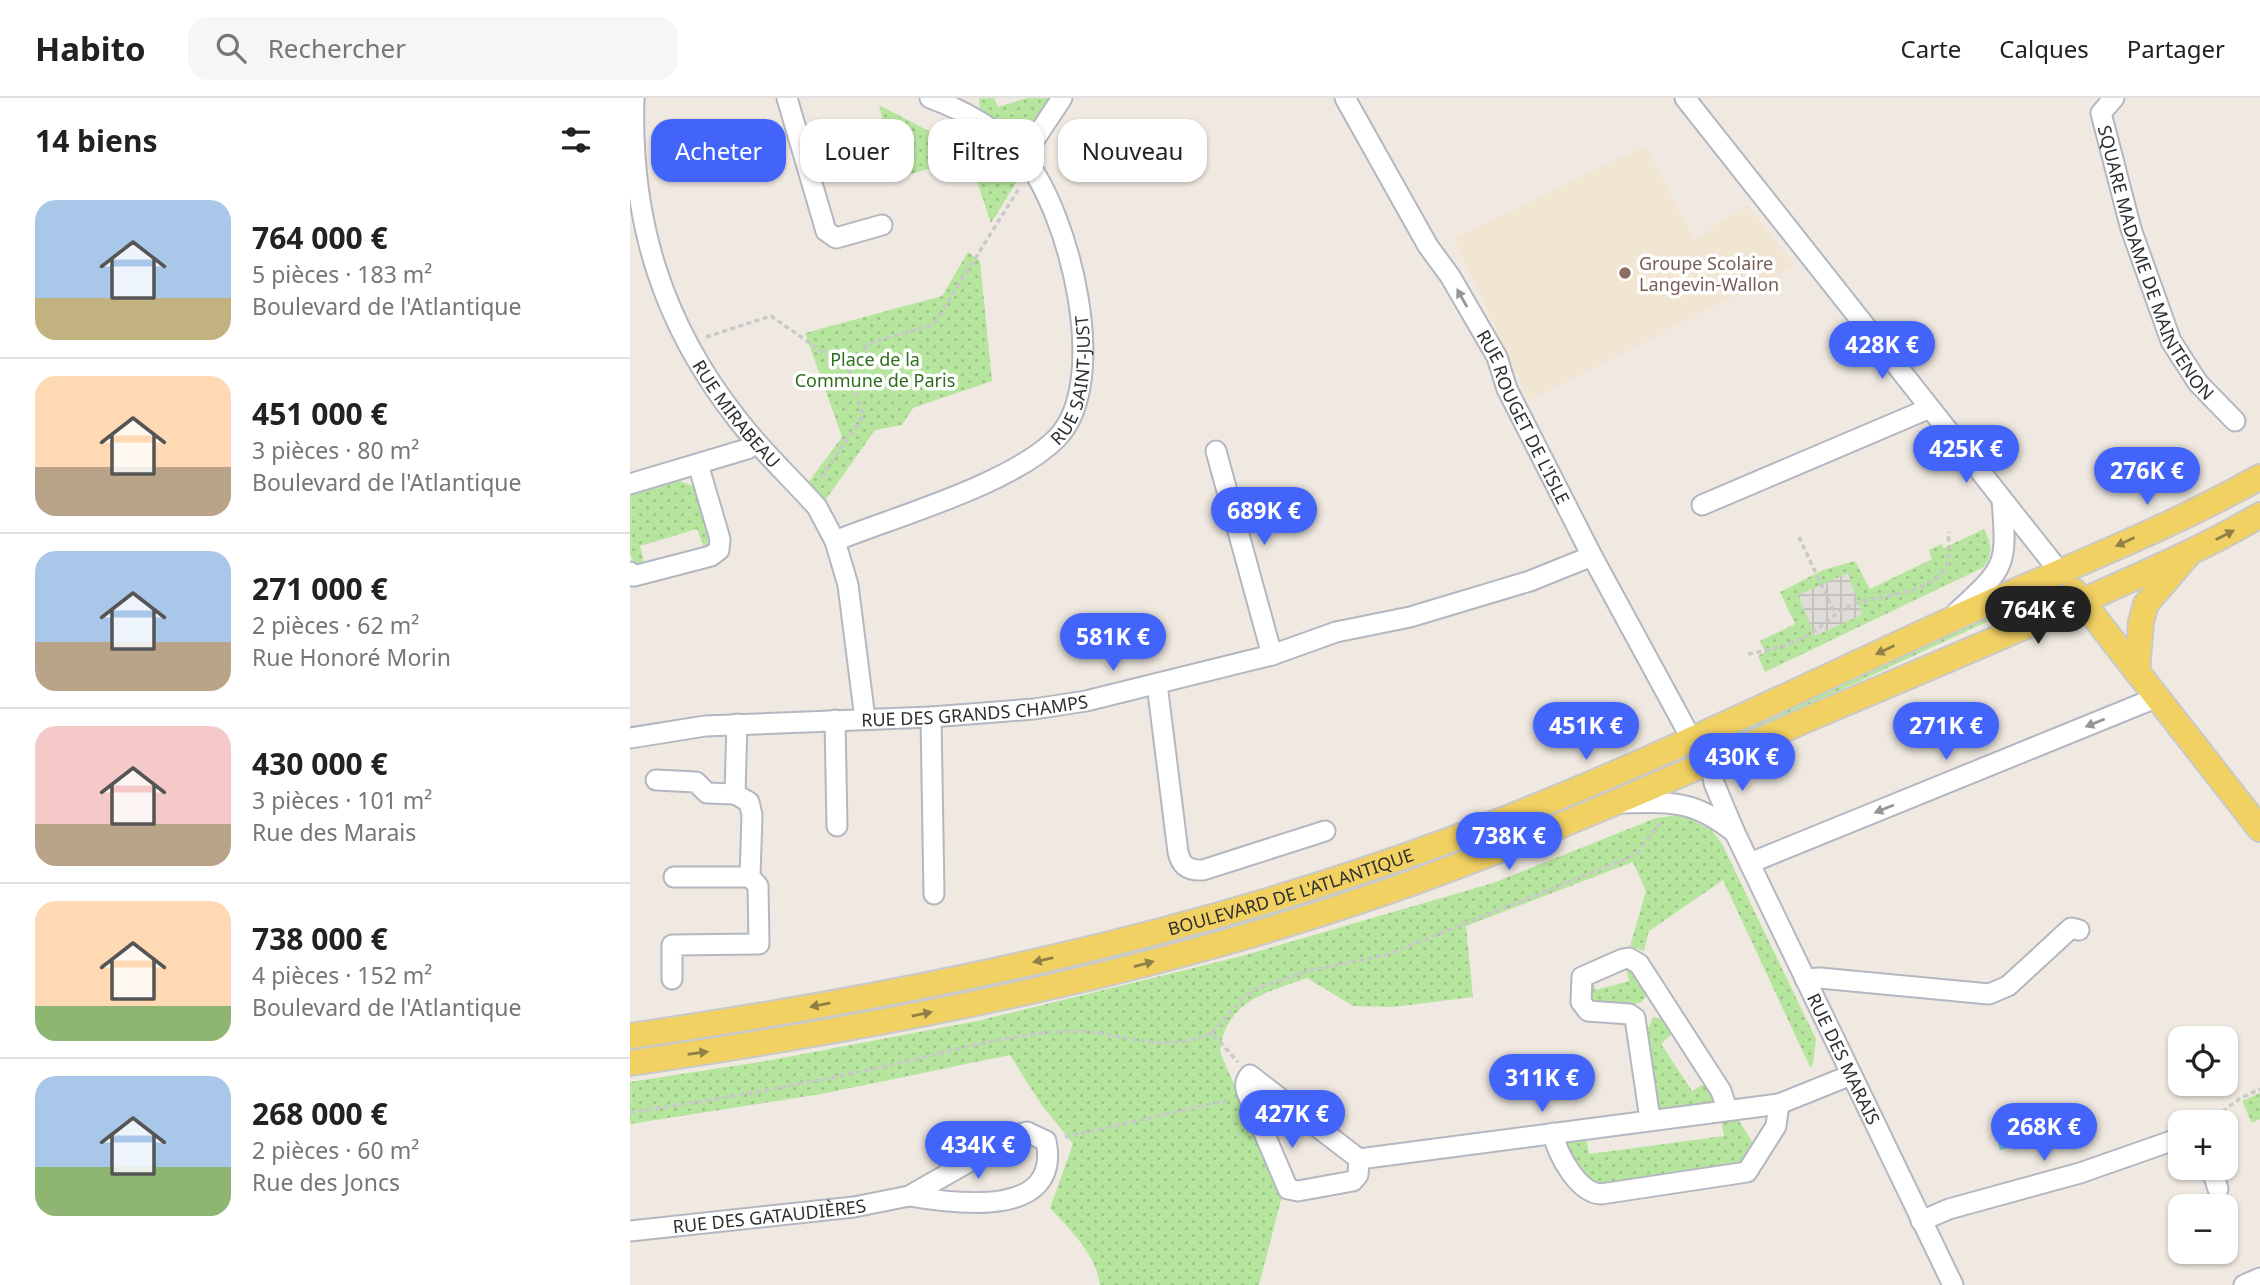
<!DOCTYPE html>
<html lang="fr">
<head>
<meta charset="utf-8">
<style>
	body { margin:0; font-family:"Noto Sans",sans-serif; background:#f6f6f6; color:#222; height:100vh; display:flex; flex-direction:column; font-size:26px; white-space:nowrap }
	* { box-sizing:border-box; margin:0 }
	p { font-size:23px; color:#767676 }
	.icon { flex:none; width:38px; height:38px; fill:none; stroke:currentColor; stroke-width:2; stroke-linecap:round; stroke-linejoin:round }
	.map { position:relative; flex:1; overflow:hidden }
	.side { display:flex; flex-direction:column; background:#fff; width:630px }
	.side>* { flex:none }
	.hud { position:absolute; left:21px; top:21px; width:665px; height:63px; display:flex; gap:14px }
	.controls { position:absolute; left:1538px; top:928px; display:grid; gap:14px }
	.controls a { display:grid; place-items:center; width:70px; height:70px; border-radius:14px; background:#fff; box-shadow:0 2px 5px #0004; font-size:35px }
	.price { position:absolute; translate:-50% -60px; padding:0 16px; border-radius:24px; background:#4264fb; color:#fff; font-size:23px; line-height:46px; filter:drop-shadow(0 2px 4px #0008) }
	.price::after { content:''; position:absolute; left:50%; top:42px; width:21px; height:16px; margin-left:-10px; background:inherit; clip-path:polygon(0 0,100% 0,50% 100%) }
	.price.active { background:#222; color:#fff }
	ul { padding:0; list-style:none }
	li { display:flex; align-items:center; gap:21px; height:175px; padding:0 35px }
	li+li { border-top:2px solid #e0e0e0 }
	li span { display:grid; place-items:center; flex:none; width:196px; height:140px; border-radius:21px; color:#555 }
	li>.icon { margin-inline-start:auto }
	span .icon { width:84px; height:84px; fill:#fffc; stroke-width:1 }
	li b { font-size:30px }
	h2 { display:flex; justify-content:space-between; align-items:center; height:84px; padding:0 35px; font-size:30px }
	.chip { padding:0 24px; border-radius:21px; background:#fff; box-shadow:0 2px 5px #0004; font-size:24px; line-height:63px }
	.chip.active { background:#4264fb; color:#fff }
	header { display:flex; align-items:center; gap:42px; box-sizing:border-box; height:98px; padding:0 35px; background:#fff; border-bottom:2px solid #e0e0e0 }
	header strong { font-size:33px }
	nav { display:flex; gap:38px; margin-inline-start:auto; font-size:24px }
	.search { width:490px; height:63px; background:#f6f6f6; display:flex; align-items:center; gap:18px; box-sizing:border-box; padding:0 24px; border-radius:21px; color:#767676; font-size:26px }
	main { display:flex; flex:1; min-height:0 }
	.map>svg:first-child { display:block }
</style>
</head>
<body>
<header>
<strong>Habito</strong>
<div class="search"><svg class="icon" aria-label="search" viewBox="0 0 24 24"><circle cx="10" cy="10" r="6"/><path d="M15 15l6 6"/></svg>Rechercher</div>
<nav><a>Carte</a><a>Calques</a><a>Partager</a></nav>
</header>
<main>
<section class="side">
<h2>14 biens<svg class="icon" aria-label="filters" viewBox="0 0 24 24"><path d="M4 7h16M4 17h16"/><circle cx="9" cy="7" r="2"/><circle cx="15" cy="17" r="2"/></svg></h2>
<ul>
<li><span style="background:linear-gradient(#a9c7e8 70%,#c2b280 0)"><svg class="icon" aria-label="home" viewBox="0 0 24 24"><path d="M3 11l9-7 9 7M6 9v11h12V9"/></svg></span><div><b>764 000 €</b><p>5 pièces · 183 m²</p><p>Boulevard de l'Atlantique</p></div></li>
<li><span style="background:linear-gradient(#ffd9b3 65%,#b9a48a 0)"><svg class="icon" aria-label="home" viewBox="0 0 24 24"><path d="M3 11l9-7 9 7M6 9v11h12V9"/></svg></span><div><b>451 000 €</b><p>3 pièces · 80 m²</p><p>Boulevard de l'Atlantique</p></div></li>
<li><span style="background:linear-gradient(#a9c7e8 65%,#b9a48a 0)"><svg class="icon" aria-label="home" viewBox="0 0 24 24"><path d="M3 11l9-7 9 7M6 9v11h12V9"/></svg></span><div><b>271 000 €</b><p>2 pièces · 62 m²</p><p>Rue Honoré Morin</p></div></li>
<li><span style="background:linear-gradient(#f6c9c9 70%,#b9a48a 0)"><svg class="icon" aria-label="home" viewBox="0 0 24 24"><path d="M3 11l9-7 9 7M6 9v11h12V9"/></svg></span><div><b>430 000 €</b><p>3 pièces · 101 m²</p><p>Rue des Marais</p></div></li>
<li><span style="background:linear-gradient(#ffd9b3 75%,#8fb573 0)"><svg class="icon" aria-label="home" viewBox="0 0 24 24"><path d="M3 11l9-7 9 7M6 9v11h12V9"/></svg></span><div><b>738 000 €</b><p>4 pièces · 152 m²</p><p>Boulevard de l'Atlantique</p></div></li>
<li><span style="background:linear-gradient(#a9c7e8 65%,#8fb573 0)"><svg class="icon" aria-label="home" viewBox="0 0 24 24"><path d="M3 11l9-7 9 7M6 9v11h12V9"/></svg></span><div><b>268 000 €</b><p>2 pièces · 60 m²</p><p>Rue des Joncs</p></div></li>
</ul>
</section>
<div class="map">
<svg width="1630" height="1187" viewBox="0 0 1630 1187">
	<defs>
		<pattern id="grass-dots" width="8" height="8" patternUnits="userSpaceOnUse" patternTransform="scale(1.75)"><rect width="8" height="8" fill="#b6e59e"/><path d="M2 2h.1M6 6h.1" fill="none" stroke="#9dc588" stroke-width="1.8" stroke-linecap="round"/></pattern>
		<pattern id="plaza-grid" width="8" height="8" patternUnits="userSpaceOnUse" patternTransform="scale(1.75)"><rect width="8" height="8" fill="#dfdcd8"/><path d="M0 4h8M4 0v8" fill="none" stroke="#c0bdba"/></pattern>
		<pattern id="water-ripples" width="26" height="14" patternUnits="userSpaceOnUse" patternTransform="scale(1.75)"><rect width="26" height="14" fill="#75cff0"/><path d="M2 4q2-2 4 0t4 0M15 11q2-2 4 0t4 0" fill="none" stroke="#66b2ce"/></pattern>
	</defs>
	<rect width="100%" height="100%" fill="#efe9e1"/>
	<path fill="#f0e6d1" d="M 1015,48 L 1065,141 L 1117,107 L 1165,168 L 899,302 L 823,140 Z"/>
	<g fill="url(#grass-dots)">
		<path d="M 349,0 L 364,0 L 368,9 L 397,0 L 424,0 L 397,40 L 384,41 L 350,12 Z"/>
		<path d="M 249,7 L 316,42 L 327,23 L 366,52 L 391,77 L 361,125 L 339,59 L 267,80 Z"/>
		<path d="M 338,154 L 350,163 L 362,283 L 283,310 L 272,327 L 245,332 L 194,404 L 178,385 L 212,339 L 175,235 L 312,198 Z"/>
		<path d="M 50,383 L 65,389 L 82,447 L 75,452 L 67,431 L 10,448 L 15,469 L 6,469 L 0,456 L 0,398 Z"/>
		<path d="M 1354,431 C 1362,445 1363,456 1354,469 L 1135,574 L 1128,558 L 1135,554 L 1130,543 L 1165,526 L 1150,494 L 1193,472 L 1225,463 L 1240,491 L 1302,461 L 1299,452 L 1312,446 L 1314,450 Z"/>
		<path d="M 1400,497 L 1402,503 C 1175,607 950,720 712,798 C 480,873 240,916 0,955 L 0,950 L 211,915 L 811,758 C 1013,683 1206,588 1400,497 Z"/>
		<path d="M 1052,717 L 1082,732 L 1092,746 L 1186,941 L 1183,966 L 1180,969 L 1093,782 L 1019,833 L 1014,853 L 1000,848 L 1016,793 L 1003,764 L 836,828 L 843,899 L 763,909 L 723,908 L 677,880 C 637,894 595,903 590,954 L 652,1098 L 629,1187 L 470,1187 C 466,1156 441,1133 420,1110 L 443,1046 L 411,1006 L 380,957 L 191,996 L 0,1026 L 0,984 L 136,963 L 347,923 L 608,859 L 863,785 L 1026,720 Z"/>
		<path d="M 1000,866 L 1019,896 L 1010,905 L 964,910 L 959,907 L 957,885 L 962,881 L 966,892 L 999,883 L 995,867 Z"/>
		<path d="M 1023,919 L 1032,921 L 1042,936 L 1031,946 L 1062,993 L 1074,986 L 1083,1000 L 1083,1006 L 1034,1013 L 1027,1008 L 1018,931 Z"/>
		<path d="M 1630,995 L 1630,1021 L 1622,1025 L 1612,1003 Z"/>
		<path d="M 1103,1021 L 1109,1023 L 1126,1050 L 1118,1066 L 975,1089 C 957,1083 938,1064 936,1045 L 956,1039 L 959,1056 L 1094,1038 L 1091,1023 Z"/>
	</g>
	<path fill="url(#plaza-grid)" d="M 1218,475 L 1232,517 L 1185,538 L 1168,497 Z"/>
	<path fill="url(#water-ripples)" d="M 1367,1016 L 1376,1017 L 1385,1048 L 1370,1052 L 1362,1021 Z"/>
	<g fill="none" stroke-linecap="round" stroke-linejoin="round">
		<g stroke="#b4b7c1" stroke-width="23">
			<g id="minor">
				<path id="s1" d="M 4,0 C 0,123 33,227 108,322 C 132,353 161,380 187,409 L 205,443 L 218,487 L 235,621"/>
				<path d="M 157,0 L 196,133 L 206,140 L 252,127"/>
				<path id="s2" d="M 715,0 L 798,148 L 820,178 L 867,259 L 877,291 L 962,458 L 1062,642"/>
				<path d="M 1055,0 L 1429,473"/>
				<path id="s3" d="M 1484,0 L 1471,15 L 1501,131 L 1541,243 L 1568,285 L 1605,323"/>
				<path d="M 393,59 L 432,0"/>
				<path d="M 586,353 L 642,557"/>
				<path d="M 0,386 L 117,351 L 126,345"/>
				<path d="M 1072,407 L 1300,310"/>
				<path id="s4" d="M 205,443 C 267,418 382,386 427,340 C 482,284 439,114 394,60 C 370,32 333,12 300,0"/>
				<path d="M 0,474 L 4,478 L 81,458 L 89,452 L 90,441 L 68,366"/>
				<path d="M 1327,514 C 1377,468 1377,468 1372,401"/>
				<path d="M 527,586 L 548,754 C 551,768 559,773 573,772 L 695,733"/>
				<path d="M 301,619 L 304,796"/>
				<path d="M 205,622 L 207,728"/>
				<path id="s5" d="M 0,640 L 75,628 L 301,619 L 404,611 L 456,603 L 642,557 L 706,534 L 780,519 L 900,483 L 962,458"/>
				<path id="s6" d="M 1081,663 L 1084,685 L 1105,735 L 1323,1187"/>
				<path d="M 26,682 L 66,684 L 77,695 L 105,696 L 107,626"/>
				<path d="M 993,705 C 1042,704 1065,702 1105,735"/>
				<path d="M 1120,765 L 1528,599"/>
				<path d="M 44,779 L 120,779"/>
				<path d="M 42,881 L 42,847 L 129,846 L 128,788 L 120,779 L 122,717 L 119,704 L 105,696"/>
				<path d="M 1175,881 L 1190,880 L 1359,896 L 1378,888 L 1441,830 L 1449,832"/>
				<path d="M 1020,1021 L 1005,920 L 999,916 L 958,913 L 951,904 L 952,879 L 993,861 L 999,860 L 1009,866 L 1091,993 L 1097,1011"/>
				<path d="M 923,1035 C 927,1056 948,1095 971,1096 L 1117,1074 L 1146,1028 L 1149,1006"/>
				<path d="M 729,1061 L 728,1077 L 723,1083 L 668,1093 L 658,1091 L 618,997 C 615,989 614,984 620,977 L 729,1061 L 1149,1006 L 1221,977"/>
				<path d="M 1581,1069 L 1588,1091"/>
				<path d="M 1291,1123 L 1319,1111 L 1450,1075 L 1550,1040"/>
				<path id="s7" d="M 0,1133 L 224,1109 L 279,1098 L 386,1037 L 397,1034 L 416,1043 C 432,1121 326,1106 279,1098"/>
				<path d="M 1614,1187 L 1630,1180"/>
			</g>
		</g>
		<g stroke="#c9c9c9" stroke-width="28">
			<g id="major">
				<path d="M 1444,493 L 1630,731"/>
				<path d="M 1507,574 L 1511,524 L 1516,506 L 1557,458"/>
				<path id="s8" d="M 0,938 C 275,898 550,841 812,745 C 984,682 1148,601 1314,525 C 1419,476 1529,436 1630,379"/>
				<path d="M 0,965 C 255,928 509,879 753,795 C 910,741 1059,672 1211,607 C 1296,571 1382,535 1466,497 C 1522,472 1578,448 1630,417"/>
			</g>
		</g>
		<g stroke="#c9c9c9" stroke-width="3.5" stroke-dasharray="5 3.5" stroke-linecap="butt">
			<path d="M 76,239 L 141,218 L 220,273 L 233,318 L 189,383"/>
			<path d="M 220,273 L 238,246 L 304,226 L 390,89"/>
			<path d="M 1169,439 L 1205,516"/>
			<path d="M 1118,556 C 1142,551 1164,547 1184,533 C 1199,522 1212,509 1230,504 C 1253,498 1295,494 1312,475 C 1323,463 1317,448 1319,434"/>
			<path d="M 582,935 L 613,900 L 627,890 L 682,872 L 756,857 L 996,761 L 1007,755 L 1032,723"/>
			<path d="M 0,1014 C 81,1003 162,988 242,971 C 293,961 342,945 393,938 C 417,934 444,931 468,935 C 513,942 537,953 582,935 L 608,964"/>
			<path d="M 1579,1024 L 1609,1001 L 1630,991"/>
			<path d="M 435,1039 L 599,1002"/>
		</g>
		<use href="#minor" stroke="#fff" stroke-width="19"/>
		<use href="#major" stroke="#f2d163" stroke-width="24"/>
	</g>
	<defs><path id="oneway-solid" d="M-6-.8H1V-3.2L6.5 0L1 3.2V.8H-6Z" transform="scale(1.75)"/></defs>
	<g fill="#969696">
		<use href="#oneway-solid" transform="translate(832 200) rotate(-119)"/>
		<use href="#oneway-solid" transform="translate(1465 625) rotate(158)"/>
		<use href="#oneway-solid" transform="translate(1254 711) rotate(158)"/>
	</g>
	<g fill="#908048">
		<use href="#oneway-solid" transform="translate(1595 437) rotate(-27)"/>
		<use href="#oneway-solid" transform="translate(1495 444) rotate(155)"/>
		<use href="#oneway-solid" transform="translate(1255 552) rotate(155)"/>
		<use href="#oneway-solid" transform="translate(413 862) rotate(167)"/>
		<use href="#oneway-solid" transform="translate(514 866) rotate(-15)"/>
		<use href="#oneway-solid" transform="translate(190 907) rotate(169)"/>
		<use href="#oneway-solid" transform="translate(292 916) rotate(-11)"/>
		<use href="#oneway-solid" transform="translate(68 955) rotate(-8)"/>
	</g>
	<circle fill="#8d6e63" stroke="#fff" stroke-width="2.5" cx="995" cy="175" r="7"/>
	<g text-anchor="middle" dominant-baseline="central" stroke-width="7" stroke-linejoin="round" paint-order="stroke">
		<g font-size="18" fill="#2e2e2e" stroke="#fff">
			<text stroke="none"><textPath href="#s3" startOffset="180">SQUARE MADAME DE MAINTENON</textPath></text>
			<text stroke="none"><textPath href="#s4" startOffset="308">RUE SAINT-JUST</textPath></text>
			<text stroke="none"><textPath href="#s1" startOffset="340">RUE MIRABEAU</textPath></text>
			<text stroke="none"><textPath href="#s2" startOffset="366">RUE ROUGET DE L'ISLE</textPath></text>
			<text stroke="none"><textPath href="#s5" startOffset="346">RUE DES GRANDS CHAMPS</textPath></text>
			<text stroke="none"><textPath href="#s8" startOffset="677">BOULEVARD DE L'ATLANTIQUE</textPath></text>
			<text stroke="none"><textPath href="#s6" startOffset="327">RUE DES MARAIS</textPath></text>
			<text stroke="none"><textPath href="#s7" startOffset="140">RUE DES GATAUDIÈRES</textPath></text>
		</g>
		<g font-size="18" fill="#785e54" stroke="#fff" text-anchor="start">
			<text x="1009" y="165">Groupe Scolaire<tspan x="1009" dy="21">Langevin-Wallon</tspan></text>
		</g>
		<g font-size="18" fill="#2c6e1b" stroke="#fff">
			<text x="245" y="261">Place de la<tspan x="245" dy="21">Commune de Paris</tspan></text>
		</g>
	</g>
</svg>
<div class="controls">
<a><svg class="icon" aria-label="locate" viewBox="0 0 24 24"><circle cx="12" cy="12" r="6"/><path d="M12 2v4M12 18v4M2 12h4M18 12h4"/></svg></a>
<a>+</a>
<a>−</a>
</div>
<b class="price" style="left:1252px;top:283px">428K €</b>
<b class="price" style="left:1336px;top:387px">425K €</b>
<b class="price" style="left:1517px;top:409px">276K €</b>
<b class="price" style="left:634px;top:449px">689K €</b>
<b class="price active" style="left:1408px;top:548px">764K €</b>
<b class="price" style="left:483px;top:575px">581K €</b>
<b class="price" style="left:956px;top:664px">451K €</b>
<b class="price" style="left:1316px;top:664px">271K €</b>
<b class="price" style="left:1112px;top:695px">430K €</b>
<b class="price" style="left:879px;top:774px">738K €</b>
<b class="price" style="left:912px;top:1016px">311K €</b>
<b class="price" style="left:662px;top:1052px">427K €</b>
<b class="price" style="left:1414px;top:1065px">268K €</b>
<b class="price" style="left:348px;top:1083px">434K €</b>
<div class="hud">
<a class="chip active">Acheter</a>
<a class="chip">Louer</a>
<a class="chip">Filtres</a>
<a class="chip">Nouveau</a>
</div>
</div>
</main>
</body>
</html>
